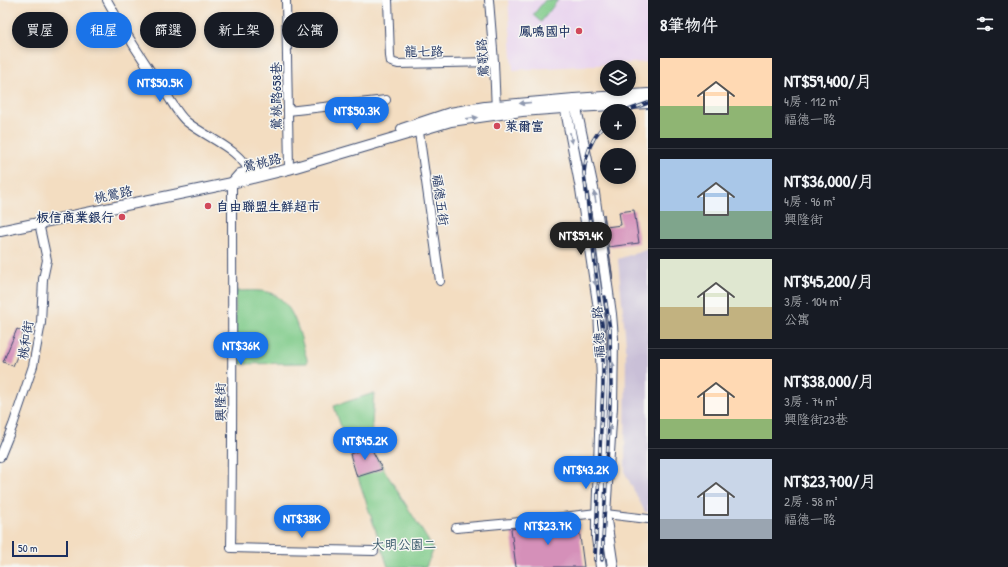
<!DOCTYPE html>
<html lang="zh-TW">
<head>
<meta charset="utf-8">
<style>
	body { margin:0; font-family:"Patrick Hand","LXGW WenKai TC",sans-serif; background:#242831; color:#f1f3f6; height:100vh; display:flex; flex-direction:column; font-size:15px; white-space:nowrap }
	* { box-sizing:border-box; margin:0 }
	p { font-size:13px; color:#9ea1a6 }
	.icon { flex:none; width:22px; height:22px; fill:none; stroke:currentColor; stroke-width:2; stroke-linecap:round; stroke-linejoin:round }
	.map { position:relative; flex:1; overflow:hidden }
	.drawer { display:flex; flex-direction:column; background:#171b24; width:360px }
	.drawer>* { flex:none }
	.guide { position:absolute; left:12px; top:12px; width:380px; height:36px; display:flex; gap:8px }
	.fabs { position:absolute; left:600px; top:60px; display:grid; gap:8px }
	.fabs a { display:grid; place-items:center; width:36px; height:36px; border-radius:50%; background:#171b24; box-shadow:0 2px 6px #0003; font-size:20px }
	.scale { position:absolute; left:12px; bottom:10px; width:56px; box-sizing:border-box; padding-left:4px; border:2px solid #1b2f5e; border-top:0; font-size:11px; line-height:14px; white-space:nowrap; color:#1b2f5e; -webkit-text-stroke:3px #f6f6f2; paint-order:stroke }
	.price { position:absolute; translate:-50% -34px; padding:0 9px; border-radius:14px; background:#1a73e8; color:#fff; font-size:13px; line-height:26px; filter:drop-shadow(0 1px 2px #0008) }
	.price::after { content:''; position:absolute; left:50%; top:24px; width:12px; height:9px; margin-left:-6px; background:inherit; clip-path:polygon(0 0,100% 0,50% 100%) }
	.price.selected { background:#222; color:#fff }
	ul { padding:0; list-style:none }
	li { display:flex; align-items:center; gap:12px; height:100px; padding:0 12px }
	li+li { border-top:1px solid #363941 }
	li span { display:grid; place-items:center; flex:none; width:112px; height:80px; border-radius:0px; color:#555 }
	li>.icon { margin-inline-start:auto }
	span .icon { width:48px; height:48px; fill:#fffc; stroke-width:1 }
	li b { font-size:17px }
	h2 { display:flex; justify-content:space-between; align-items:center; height:48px; padding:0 12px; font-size:17px }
	.chip { padding:0 14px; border-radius:18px; background:#171b24; box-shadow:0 2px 6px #0003; font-size:14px; line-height:36px }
	.chip.selected { background:#1a73e8; color:#fff }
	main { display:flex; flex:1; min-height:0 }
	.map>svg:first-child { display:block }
</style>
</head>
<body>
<main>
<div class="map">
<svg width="648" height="567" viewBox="0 0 648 567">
	<rect width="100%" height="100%" fill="#f6f6f2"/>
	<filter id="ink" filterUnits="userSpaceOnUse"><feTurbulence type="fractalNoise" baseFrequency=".025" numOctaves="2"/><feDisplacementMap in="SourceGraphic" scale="8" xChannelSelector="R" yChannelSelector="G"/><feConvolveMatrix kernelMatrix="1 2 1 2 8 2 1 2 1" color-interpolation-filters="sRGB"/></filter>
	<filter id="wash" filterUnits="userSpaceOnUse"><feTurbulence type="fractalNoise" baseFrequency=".012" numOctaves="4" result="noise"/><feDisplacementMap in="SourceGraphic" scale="16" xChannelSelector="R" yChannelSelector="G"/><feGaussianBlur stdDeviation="0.9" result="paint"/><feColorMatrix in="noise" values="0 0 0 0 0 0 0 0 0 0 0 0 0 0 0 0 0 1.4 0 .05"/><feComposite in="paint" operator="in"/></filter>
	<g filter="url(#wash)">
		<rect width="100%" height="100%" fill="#f3ddc1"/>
		<path fill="#e8d2ee" d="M 508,0 L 648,0 L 648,62 L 513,70 Z"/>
		<path fill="#c9bfd7" d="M 648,249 L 648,512 L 645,512 L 625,473 L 626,344 L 618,259 Z"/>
		<g fill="#7eca88" stroke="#4c7c73">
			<path d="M 545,0 L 558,0 L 541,22 L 533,15 Z"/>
			<path d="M 235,291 C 247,291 261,289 273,294 C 296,305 300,338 307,359 L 307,363 L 239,364 L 236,359 Z"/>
			<path d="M 374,393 L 371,440 L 375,455 L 431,545 L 433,551 L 426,567 L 388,567 L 334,406 Z"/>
		</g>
		<g id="blocks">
			<g fill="#d590b9">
				<path d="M 634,210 L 639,243 L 608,247 L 613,280 L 604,214 L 606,227 L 621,225 L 619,212 Z"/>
				<path d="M 17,329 L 24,332 L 20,341 L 23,342 L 13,366 L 3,362 Z"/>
				<path d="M 369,444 L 382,469 L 357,477 L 350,454 L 358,451 L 357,448 Z"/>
				<path d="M 578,521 L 584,567 L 516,567 L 511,529 Z"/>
			</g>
		</g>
	</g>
	<g filter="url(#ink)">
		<use href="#blocks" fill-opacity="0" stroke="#3b496d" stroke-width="1"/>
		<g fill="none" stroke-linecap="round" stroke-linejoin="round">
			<g stroke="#3b496d" stroke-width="10">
				<g id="minor">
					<path d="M 107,0 C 125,33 145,64 167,95 C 173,104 179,116 187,122 C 207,138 241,149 251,175"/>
					<path d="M 286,0 L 289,169"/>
					<path d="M 388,0 L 390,56 L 391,62 L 398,64 L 494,62"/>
					<path d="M 489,0 L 494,62 L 496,111"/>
					<path d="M 288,111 L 386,100"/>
					<path d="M 418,125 L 440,281"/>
					<path d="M 232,183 C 232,305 233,426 231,548 L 374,551"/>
					<path d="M 0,457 L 13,425 L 33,366 L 41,323 L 43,279 L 47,260 L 39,223"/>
					<path d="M 456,528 L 511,523 L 597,513 L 648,519"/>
				</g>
			</g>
			<g stroke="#3b496d" stroke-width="12">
				<g id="major">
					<path d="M 574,99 L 594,193 L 611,314 L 613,338 L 612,407 L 605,514 L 613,567"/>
					<path d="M 564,100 L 581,189 L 599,309 L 602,379 L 597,519 L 597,538 L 601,567"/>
					<path d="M 402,129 L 450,113 L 485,107 L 574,99 L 648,94"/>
					<path d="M 232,183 L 240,174 L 263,168"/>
					<path d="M 0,231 L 232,183 L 289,169 L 451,121 L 522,111 L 576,107 L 648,103"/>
				</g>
			</g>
			<use href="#minor" stroke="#fff" stroke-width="8"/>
			<use href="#major" stroke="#fff" stroke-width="10"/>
			<g stroke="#1b2f5e" stroke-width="3.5">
				<g id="rail">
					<path d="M 626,111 L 648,103"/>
					<path d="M 595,560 L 603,385 L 603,332 L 584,173 C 586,154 591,137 607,123"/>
					<path d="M 602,560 L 611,385 L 610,329 L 605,297"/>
				</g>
			</g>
			<use href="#rail" stroke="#f6f6f2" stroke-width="2" stroke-dasharray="6" stroke-linecap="butt"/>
		</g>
		<defs><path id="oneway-solid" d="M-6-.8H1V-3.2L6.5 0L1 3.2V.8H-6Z"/></defs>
		<g fill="#8d97ae">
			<use href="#oneway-solid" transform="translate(525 103) rotate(175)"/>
			<use href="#oneway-solid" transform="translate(472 118) rotate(-8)"/>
			<use href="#oneway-solid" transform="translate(571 138) rotate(79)"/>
			<use href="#oneway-solid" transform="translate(595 197) rotate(-99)"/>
			<use href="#oneway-solid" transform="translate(595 280) rotate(82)"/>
			<use href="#oneway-solid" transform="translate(613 368) rotate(-89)"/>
			<use href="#oneway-solid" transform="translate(610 431) rotate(-86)"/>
		</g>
	</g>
	<g fill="#d1495b" stroke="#f6f6f2" stroke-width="1.5">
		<circle cx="579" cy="31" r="4"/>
		<circle cx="497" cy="126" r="4"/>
		<circle cx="208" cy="206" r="4"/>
		<circle cx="122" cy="217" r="4"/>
	</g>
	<g text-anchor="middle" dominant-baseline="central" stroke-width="3" stroke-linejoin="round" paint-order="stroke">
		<g font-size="13" font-weight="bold" fill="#1b2f5e" stroke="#f6f6f2" text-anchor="end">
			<text x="571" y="31">鳳鳴國中</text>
			<text x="505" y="126" text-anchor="start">萊爾富</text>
			<text x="216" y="206" text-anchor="start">自由聯盟生鮮超市</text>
			<text x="114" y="217">板信商業銀行</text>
		</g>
		<g font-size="13" fill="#1b2f5e" stroke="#f6f6f2">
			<text transform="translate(424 51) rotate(-1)">龍七路</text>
			<text transform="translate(482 58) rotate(-94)">鶯歌路</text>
			<text transform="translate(276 96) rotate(-90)">鶯桃路658巷</text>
			<text transform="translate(262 162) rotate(-14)">鶯桃路</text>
			<text transform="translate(113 194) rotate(-12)">桃鶯路</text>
			<text transform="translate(441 200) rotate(82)">福德五街</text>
			<text transform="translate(598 332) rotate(-93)">福德一路</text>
			<text transform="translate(25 340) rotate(-81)">桃和街</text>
			<text transform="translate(220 402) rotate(-91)">興隆街</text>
		</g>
		<g font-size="13" fill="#345668" stroke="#f6f6f2">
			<text x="404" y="544">大明公園二</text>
		</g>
	</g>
</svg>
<div class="fabs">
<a><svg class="icon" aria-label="layers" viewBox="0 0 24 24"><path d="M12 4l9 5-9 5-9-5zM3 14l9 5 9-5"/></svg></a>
<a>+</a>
<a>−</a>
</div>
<div class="scale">50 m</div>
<b class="price" style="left:160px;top:103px">NT$50.5K</b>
<b class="price" style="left:357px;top:131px">NT$50.3K</b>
<b class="price selected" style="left:581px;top:256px">NT$59.4K</b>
<b class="price" style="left:241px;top:366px">NT$36K</b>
<b class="price" style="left:365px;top:461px">NT$45.2K</b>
<b class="price" style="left:586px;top:490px">NT$43.2K</b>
<b class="price" style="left:302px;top:539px">NT$38K</b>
<b class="price" style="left:548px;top:546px">NT$23.7K</b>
<div class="guide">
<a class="chip">買屋</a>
<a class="chip selected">租屋</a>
<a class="chip">篩選</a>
<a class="chip">新上架</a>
<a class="chip">公寓</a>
</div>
</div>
<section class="drawer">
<h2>8筆物件<svg class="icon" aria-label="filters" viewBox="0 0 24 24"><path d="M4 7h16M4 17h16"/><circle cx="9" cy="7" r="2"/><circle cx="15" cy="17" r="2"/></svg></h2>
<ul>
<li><span style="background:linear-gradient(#ffd9b3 60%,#8fb573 0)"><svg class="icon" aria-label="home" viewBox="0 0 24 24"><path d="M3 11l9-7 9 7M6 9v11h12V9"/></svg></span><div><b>NT$59,400/月</b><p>4房 · 112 m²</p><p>福德一路</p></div></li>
<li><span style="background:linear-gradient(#a9c7e8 65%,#7fa58c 0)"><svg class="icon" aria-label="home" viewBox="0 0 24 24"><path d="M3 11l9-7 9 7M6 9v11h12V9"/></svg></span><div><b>NT$36,000/月</b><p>4房 · 96 m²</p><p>興隆街</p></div></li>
<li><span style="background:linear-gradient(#dfe7d0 60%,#c2b280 0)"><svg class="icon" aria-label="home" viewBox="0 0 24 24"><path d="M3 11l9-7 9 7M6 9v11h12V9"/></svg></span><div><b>NT$45,200/月</b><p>3房 · 104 m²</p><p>公寓</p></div></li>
<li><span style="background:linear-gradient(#ffd9b3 75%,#8fb573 0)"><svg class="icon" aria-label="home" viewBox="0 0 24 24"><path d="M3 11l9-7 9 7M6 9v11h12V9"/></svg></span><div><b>NT$38,000/月</b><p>3房 · 74 m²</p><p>興隆街23巷</p></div></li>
<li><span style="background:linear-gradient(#c9d6e8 75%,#9aa5b1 0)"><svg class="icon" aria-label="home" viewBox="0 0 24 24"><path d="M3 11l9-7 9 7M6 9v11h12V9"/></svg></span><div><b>NT$23,700/月</b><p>2房 · 58 m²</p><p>福德一路</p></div></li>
</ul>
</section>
</main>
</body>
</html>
